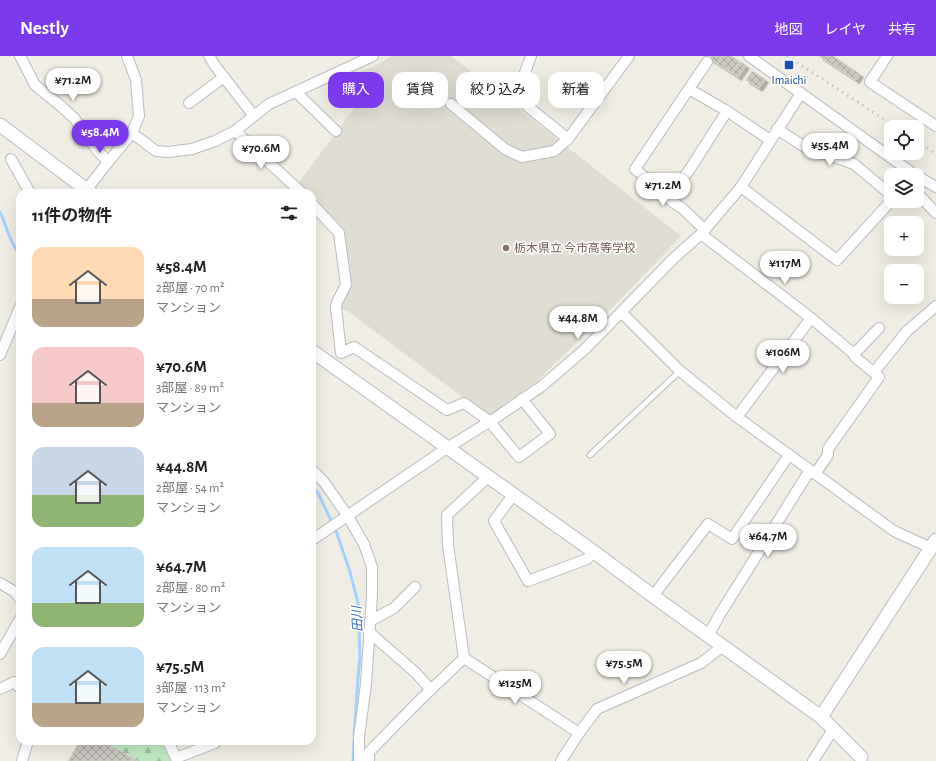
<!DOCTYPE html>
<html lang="ja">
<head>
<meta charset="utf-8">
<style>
	body { margin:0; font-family:"Alegreya Sans","Noto Sans JP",sans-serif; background:#f2f2f2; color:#202124; height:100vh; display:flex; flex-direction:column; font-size:15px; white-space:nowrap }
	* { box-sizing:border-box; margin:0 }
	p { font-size:13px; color:#757577 }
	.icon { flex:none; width:22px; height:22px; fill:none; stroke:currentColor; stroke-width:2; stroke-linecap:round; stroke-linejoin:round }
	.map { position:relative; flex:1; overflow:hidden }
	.sheet { position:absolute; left:16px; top:133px; width:300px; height:556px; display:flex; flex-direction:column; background:#fff; border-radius:12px; box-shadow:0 4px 16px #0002 }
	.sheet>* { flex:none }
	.guide { position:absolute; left:328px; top:16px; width:380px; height:36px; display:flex; gap:8px }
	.fabs { position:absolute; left:884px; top:64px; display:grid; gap:8px }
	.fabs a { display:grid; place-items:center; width:40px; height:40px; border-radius:8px; background:#fff; box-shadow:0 4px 16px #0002; font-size:20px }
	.price { position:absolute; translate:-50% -34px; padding:0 9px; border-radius:14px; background:#fff; color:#222; font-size:13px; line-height:26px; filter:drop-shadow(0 1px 2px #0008) }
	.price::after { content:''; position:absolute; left:50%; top:24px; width:12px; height:9px; margin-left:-6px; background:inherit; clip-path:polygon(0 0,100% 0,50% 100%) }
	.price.current { background:#7c3aed; color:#fff }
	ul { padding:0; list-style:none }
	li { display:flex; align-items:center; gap:12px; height:100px; padding:0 16px }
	li span { display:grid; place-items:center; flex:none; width:112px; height:80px; border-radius:12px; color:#555 }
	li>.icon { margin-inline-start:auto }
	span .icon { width:48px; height:48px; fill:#fffc; stroke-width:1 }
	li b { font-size:17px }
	h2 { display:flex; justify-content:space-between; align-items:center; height:48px; padding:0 16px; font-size:17px }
	.chip { padding:0 14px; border-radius:12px; background:#fff; box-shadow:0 4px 16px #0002; font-size:14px; line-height:36px }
	.chip.current { background:#7c3aed; color:#fff }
	header { display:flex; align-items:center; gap:24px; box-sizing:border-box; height:56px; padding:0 20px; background:#7c3aed; color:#fff }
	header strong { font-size:19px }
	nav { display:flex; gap:22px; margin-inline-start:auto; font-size:14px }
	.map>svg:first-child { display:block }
</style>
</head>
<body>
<header>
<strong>Nestly</strong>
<nav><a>地図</a><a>レイヤ</a><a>共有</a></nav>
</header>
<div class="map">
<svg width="936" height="705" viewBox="0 0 936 705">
	<defs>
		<pattern id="forest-firs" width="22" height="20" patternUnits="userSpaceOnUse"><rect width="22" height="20" fill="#bfe9c1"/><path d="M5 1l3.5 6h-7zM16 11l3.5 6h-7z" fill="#9ec0a1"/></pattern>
		<pattern id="building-cross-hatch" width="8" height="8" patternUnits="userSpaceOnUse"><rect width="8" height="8" fill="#cbc8c1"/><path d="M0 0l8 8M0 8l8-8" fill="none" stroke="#a8a6a1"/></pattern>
		<filter id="shadow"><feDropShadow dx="3.5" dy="3.5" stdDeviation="0" flood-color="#0004"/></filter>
	</defs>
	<rect width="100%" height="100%" fill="#f0eee4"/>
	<path fill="#e0ddd3" d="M 392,0 L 451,0 L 681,180 L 614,250 L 537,325 L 489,361 L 349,256 L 337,251 L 346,234 L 340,177 L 312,144 L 312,137 L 305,137 L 297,129 L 368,34 L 351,19 L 375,10 Z"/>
	<path fill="url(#forest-firs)" d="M 91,685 L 155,685 L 174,694 L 182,705 L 79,705 Z"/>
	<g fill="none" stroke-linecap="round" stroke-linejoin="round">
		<g stroke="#a5d3ff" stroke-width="3">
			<path d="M 0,156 C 7,170 9,186 20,199"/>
			<path d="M 312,431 L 318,437 L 336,475 L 350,516 L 358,547 L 360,601 L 358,622 L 354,679"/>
			<path d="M 353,705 L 354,684"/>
		</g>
	</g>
	<g fill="url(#building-cross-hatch)" stroke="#d5d0c2" filter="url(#shadow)">
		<path d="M 712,0 L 723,0 L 718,8 L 710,3 Z"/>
		<path d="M 723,0 L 731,0 L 739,5 L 732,17 L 718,8 Z"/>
		<path d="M 819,0 L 833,0 L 860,18 L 856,24 Z"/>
		<path d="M 740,6 L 746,9 L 738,21 L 732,17 Z"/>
		<path d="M 752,15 L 765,23 L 759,32 L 746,24 Z"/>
		<path d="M 80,685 L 102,685 L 138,705 L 68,705 Z"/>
	</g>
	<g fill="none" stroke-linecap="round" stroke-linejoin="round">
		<g stroke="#b9bcc1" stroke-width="7">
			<path id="service" d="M 590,399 L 680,315"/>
		</g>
		<g stroke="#b9bcc1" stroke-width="12">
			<g id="minor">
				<path d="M 20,0 L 35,29 L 62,51 L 74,62 L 97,94 L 108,106"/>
				<path d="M 127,0 L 136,24 L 139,60 L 132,77 L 156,95 L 168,96 L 192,93 L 215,85 L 235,75 L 269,48 L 373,0"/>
				<path d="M 209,0 L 216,11 L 254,60"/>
				<path d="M 531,0 L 516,41 L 568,83"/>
				<path d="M 749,0 L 915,119"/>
				<path d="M 887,0 L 870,26 L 936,70"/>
				<path d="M 689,33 L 727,55 L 770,84"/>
				<path d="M 296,36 L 336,75"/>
				<path d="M 189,47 L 224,21"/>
				<path d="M 451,48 L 505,93 L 522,101 L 554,95 L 568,83 L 629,0"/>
				<path d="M 777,73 L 811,95 L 829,99 L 854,108 L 891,139"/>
				<path d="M 235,75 L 302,137"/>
				<path d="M 11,103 L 30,137"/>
				<path d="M 917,120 L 936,131"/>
				<path d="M 741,131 L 837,204 L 891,145"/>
				<path d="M 84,137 L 108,106 L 132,77"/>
				<path d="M 917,137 L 936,157"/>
				<path d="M 667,140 L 688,116 L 727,55"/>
				<path d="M 312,148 L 339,177 L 346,229 L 337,246 L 336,251 L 341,297 L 354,291 L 447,354 L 464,347 L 489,365 L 519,401 L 550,378 L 522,343"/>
				<path d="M 705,174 L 682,152 L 674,147 L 667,140 L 635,113 L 707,6"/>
				<path d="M 701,178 L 811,262 L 854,298"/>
				<path d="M 622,257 L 680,315 L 737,361 L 894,475 L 931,492"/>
				<path d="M 0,299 L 20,251"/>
				<path d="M 874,316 L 907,275 L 936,250"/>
				<path d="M 737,361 L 811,262"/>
				<path d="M 312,414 L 324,426 L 347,459 L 364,488 L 372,511 L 372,539 L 366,628 L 359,681 L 359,705"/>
				<path d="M 815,418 L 828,399 L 828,393 L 879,321 L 855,301 L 854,298 L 879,272"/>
				<path d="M 513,439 L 494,465 L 528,525 L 587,503 L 594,496"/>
				<path d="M 312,484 L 447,392 L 497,361 L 542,330 L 585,293 L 674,202 L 701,178 L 741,131 L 801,37"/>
				<path d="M 0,527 L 15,536 L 20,543"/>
				<path d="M 653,540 L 708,468 L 732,483 L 789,399"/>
				<path d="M 370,565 L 394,552 L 415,531"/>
				<path d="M 369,576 L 416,617 L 431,634"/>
				<path d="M 708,580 L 720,558 L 810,414"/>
				<path d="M 0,598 L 20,563"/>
				<path d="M 464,602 L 579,677"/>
				<path d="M 0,633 L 14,626 L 20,632"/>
				<path d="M 168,685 L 176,702 L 215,687"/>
				<path d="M 22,705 L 28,685"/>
				<path d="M 369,705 L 369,696 L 422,642 L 464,602 L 448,489 L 447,459 L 488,421"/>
				<path d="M 561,705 L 579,677 L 597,653 L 701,607 L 723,590"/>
				<path d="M 813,705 L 834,672"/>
			</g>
		</g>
		<g stroke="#b9bcc1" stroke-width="15">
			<g id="tertiary">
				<path d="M 0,69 L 91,137"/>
				<path d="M 312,295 L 594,496 L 653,540 L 821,661 L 861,701"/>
				<path d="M 821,661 L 936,484"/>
			</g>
		</g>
		<use href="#service" stroke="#fff" stroke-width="5"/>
		<use href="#minor" stroke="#fff" stroke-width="10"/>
		<use href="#tertiary" stroke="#fff" stroke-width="13"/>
		<g stroke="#b7b8b9" stroke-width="3" stroke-dasharray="1 5" stroke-linecap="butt">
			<path d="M 787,0 L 896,71"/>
			<path d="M 917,85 L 936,98"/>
		</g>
	</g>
	<rect fill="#1a4fb4" stroke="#fff" stroke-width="1.5" x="784" y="4" width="10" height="10" rx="2"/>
	<circle fill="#8d6e63" stroke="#fff" stroke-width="1.5" cx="506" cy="192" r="4"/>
	<g text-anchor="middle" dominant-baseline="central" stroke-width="3" stroke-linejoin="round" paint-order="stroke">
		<g font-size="12" fill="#164399" stroke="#fff">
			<text x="789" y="24">Imaichi</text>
		</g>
		<g font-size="12" fill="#785e54" stroke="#fff" text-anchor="start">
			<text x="514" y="192">栃木県立 今市高等学校</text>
		</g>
		<g font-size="13" font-style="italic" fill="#3b76c3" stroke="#fff">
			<text transform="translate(358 563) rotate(-93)">田川</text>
		</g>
	</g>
</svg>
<div class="fabs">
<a><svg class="icon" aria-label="locate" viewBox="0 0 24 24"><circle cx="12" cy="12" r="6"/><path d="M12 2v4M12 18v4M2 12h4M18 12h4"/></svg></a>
<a><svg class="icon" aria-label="layers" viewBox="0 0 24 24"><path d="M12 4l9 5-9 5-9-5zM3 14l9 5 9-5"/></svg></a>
<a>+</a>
<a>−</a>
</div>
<b class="price" style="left:73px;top:46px">¥71.2M</b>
<b class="price current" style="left:100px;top:98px">¥58.4M</b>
<b class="price" style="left:830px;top:111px">¥55.4M</b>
<b class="price" style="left:261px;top:114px">¥70.6M</b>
<b class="price" style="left:663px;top:151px">¥71.2M</b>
<b class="price" style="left:785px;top:229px">¥117M</b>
<b class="price" style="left:578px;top:284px">¥44.8M</b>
<b class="price" style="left:783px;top:318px">¥106M</b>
<b class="price" style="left:768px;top:502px">¥64.7M</b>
<b class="price" style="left:624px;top:629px">¥75.5M</b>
<b class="price" style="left:515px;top:649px">¥125M</b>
<div class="guide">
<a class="chip current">購入</a>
<a class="chip">賃貸</a>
<a class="chip">絞り込み</a>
<a class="chip">新着</a>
</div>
<section class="sheet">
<h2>11件の物件<svg class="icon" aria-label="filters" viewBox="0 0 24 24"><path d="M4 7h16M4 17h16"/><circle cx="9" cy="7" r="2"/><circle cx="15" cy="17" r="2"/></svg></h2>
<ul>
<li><span style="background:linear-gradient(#ffd9b3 65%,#b9a48a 0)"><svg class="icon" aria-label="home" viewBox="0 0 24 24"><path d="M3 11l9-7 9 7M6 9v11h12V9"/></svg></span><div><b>¥58.4M</b><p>2部屋 · 70 m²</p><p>マンション</p></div></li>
<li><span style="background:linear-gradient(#f6c9c9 70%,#b9a48a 0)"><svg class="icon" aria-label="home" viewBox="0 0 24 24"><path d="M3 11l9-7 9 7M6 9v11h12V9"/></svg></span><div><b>¥70.6M</b><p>3部屋 · 89 m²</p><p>マンション</p></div></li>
<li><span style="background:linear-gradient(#c9d6e8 60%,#8fb573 0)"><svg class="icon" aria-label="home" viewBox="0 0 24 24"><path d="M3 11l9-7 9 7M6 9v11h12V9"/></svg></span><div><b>¥44.8M</b><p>2部屋 · 54 m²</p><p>マンション</p></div></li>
<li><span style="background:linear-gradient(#bfe0f5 70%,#8fb573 0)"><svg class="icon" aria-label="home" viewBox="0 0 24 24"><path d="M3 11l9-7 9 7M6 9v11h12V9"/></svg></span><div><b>¥64.7M</b><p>2部屋 · 80 m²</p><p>マンション</p></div></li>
<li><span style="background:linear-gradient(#bfe0f5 70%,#b9a48a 0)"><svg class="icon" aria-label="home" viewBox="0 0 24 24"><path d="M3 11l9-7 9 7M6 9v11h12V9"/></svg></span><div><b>¥75.5M</b><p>3部屋 · 113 m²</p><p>マンション</p></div></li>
</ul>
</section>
</div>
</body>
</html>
